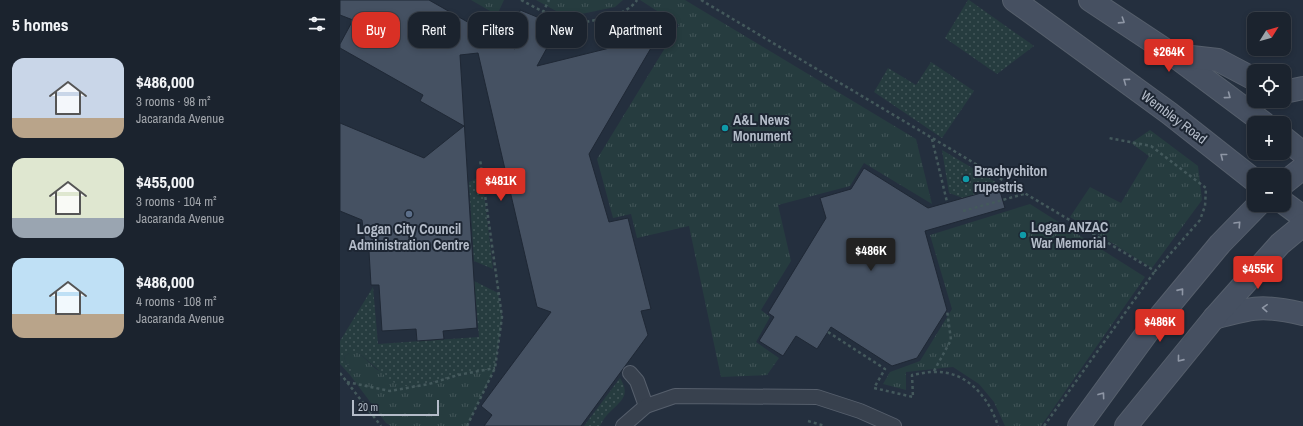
<!DOCTYPE html>
<html lang="en">
<head>
<meta charset="utf-8">
<style>
	body { margin:0; font-family:"Archivo Narrow",sans-serif; background:#282f3a; color:#f1f3f6; height:100vh; display:flex; flex-direction:column; font-size:15px; white-space:nowrap }
	* { box-sizing:border-box; margin:0 }
	p { font-size:13px; color:#a0a4aa }
	.icon { flex:none; width:22px; height:22px; fill:none; stroke:currentColor; stroke-width:2; stroke-linecap:round; stroke-linejoin:round }
	.map { position:relative; flex:1; overflow:hidden }
	.drawer { display:flex; flex-direction:column; background:#1b232e; width:340px }
	.drawer>* { flex:none }
	.top-card { position:absolute; left:12px; top:12px; width:380px; height:36px; display:flex; gap:8px }
	.needle { width:26px; rotate:53deg }
	.buttons { position:absolute; left:907px; top:12px; display:grid; gap:8px }
	.buttons a { display:grid; place-items:center; width:44px; height:44px; border-radius:8px; background:#1b232e; box-shadow:0 2px 6px #0003,0 0 0 1px #39404a; font-size:20px }
	.scale { position:absolute; left:12px; bottom:10px; width:87px; box-sizing:border-box; padding-left:4px; border:2px solid #b4bcc9; border-top:0; font-size:11px; line-height:14px; white-space:nowrap; color:#b4bcc9; -webkit-text-stroke:3px #1d2633; paint-order:stroke }
	.price { position:absolute; translate:-50% -34px; padding:0 9px; border-radius:4px; background:#d93025; color:#fff; font-size:13px; line-height:26px; filter:drop-shadow(0 1px 2px #0008) }
	.price::after { content:''; position:absolute; left:50%; top:24px; width:12px; height:9px; margin-left:-6px; background:inherit; clip-path:polygon(0 0,100% 0,50% 100%) }
	.price.current { background:#222; color:#fff }
	ul { padding:0; list-style:none }
	li { display:flex; align-items:center; gap:12px; height:100px; padding:0 12px }
	li span { display:grid; place-items:center; flex:none; width:112px; height:80px; border-radius:12px; color:#555 }
	li>.icon { margin-inline-start:auto }
	span .icon { width:48px; height:48px; fill:#fffc; stroke-width:1 }
	li b { font-size:17px }
	h2 { display:flex; justify-content:space-between; align-items:center; height:48px; padding:0 12px; font-size:17px }
	.tag { padding:0 14px; border-radius:12px; background:#1b232e; box-shadow:0 2px 6px #0003,0 0 0 1px #39404a; font-size:14px; line-height:36px }
	.tag.current { background:#d93025; color:#fff }
	main { display:flex; flex:1; min-height:0 }
	.map>svg:first-child { display:block }
</style>
</head>
<body>
<main>
<section class="drawer">
<h2>5 homes<svg class="icon" aria-label="filters" viewBox="0 0 24 24"><path d="M4 7h16M4 17h16"/><circle cx="9" cy="7" r="2"/><circle cx="15" cy="17" r="2"/></svg></h2>
<ul>
<li><span style="background:linear-gradient(#c9d6e8 75%,#b9a48a 0)"><svg class="icon" aria-label="home" viewBox="0 0 24 24"><path d="M3 11l9-7 9 7M6 9v11h12V9"/></svg></span><div><b>$486,000</b><p>3 rooms · 98 m²</p><p>Jacaranda Avenue</p></div></li>
<li><span style="background:linear-gradient(#dfe7d0 75%,#9aa5b1 0)"><svg class="icon" aria-label="home" viewBox="0 0 24 24"><path d="M3 11l9-7 9 7M6 9v11h12V9"/></svg></span><div><b>$455,000</b><p>3 rooms · 104 m²</p><p>Jacaranda Avenue</p></div></li>
<li><span style="background:linear-gradient(#bfe0f5 70%,#b9a48a 0)"><svg class="icon" aria-label="home" viewBox="0 0 24 24"><path d="M3 11l9-7 9 7M6 9v11h12V9"/></svg></span><div><b>$486,000</b><p>4 rooms · 108 m²</p><p>Jacaranda Avenue</p></div></li>
</ul>
</section>
<div class="map">
<svg width="963" height="426" viewBox="0 0 963 426">
	<defs>
		<pattern id="grass-tufts" width="24" height="20" patternUnits="userSpaceOnUse"><rect width="24" height="20" fill="#263c3f"/><path d="M3 7l-1-3M5 7V3M7 7l1-3M15 17l-1-3M17 17v-4M19 17l1-3" fill="none" stroke="#435659"/></pattern>
		<pattern id="garden-dots" width="8" height="8" patternUnits="userSpaceOnUse"><rect width="8" height="8" fill="#263c3f"/><path d="M2 2h.1M6 6h.1" fill="none" stroke="#435659" stroke-width="1.8" stroke-linecap="round"/></pattern>
	</defs>
	<rect width="100%" height="100%" fill="#242f3e"/>
	<g fill="url(#grass-tufts)">
		<path d="M 131,0 L 164,0 L 157,15 Z"/>
		<path d="M 196,0 L 283,0 L 275,7 L 227,17 Z"/>
		<path d="M 300,0 L 345,0 L 576,139 L 592,204 L 524,163 L 510,186 L 438,205 L 451,261 L 421,310 L 430,317 L 416,342 L 439,358 L 427,375 L 381,377 L 349,226 L 297,238 L 291,214 L 273,218 L 257,159 L 339,25 Z"/>
		<path d="M 810,130 L 858,166 L 862,200 L 812,268 L 730,217 L 750,187 L 781,203 L 809,156 L 791,143 Z"/>
		<path d="M 690,204 L 805,277 L 701,426 L 665,426 L 654,402 L 639,384 L 613,367 L 566,372 L 566,390 L 543,384 L 550,372 L 580,361 L 612,309 L 590,235 Z"/>
		<path d="M 9,353 L 19,353 L 36,369 L 69,387 L 155,368 L 127,426 L 51,426 L 46,423 L 10,375 L 11,369 L 6,363 L 4,357 Z"/>
	</g>
	<g fill="url(#garden-dots)">
		<path d="M 628,0 L 629,0 L 694,46 L 657,74 L 605,38 Z"/>
		<path d="M 591,62 L 634,91 L 602,138 L 534,92 L 548,68 L 576,85 Z"/>
		<path d="M 602,150 L 666,188 L 623,198 L 609,193 Z"/>
		<path d="M 142,176 L 153,269 L 134,261 L 129,182 Z"/>
		<path d="M 134,281 L 158,293 L 162,317 L 155,368 L 69,387 L 52,382 L 19,353 L 9,353 L 4,357 L 6,363 L 11,369 L 10,375 L 0,364 L 0,341 L 33,287 L 38,344 L 139,337 Z"/>
		<path d="M 280,378 C 292,397 279,402 267,415 C 264,418 262,422 260,426 L 244,426 Z"/>
	</g>
	<g fill="#455162" stroke="#1f2835">
		<path d="M 0,0 L 89,0 L 175,49 L 180,10 L 219,26 L 197,66 L 318,36 L 249,154 L 269,222 L 288,218 L 311,309 L 301,311 L 308,335 L 241,426 L 144,426 L 152,415 L 141,406 L 211,312 L 197,307 L 138,53 L 120,55 L 137,328 L 103,331 L 104,339 L 77,341 L 76,329 L 42,331 L 39,285 L 31,285 L 29,251 L 25,243 L 22,220 L 0,211 L 0,123 L 84,158 L 124,126 L 80,101 L 83,95 L 0,48 L 0,44 L 13,20 L 0,15 Z"/>
		<path d="M 524,168 L 588,208 L 659,188 L 665,208 L 585,231 L 607,310 L 577,358 L 552,366 L 491,327 L 477,349 L 456,336 L 443,356 L 419,341 L 434,317 L 428,313 L 486,218 L 480,198 L 511,189 Z"/>
	</g>
	<g fill="none" stroke-linecap="round" stroke-linejoin="round">
		<g stroke="#565f6c" stroke-width="16">
			<g id="lane">
				<path d="M 290,373 L 297,381 L 306,406"/>
				<path d="M 283,426 L 306,406 L 335,396 L 477,397 L 520,411 L 554,426"/>
			</g>
		</g>
		<g stroke="#565f6c" stroke-width="24">
			<g id="secondary">
				<path d="M 674,0 L 829,113 L 914,180"/>
				<path d="M 750,0 L 833,55 L 924,123"/>
				<path d="M 834,55 L 878,60 L 914,79"/>
				<path d="M 944,92 L 963,88"/>
				<path d="M 944,138 L 963,153"/>
				<path d="M 944,183 L 963,168"/>
				<path d="M 944,203 L 963,217"/>
				<path d="M 874,318 C 912,307 925,305 963,314"/>
				<path d="M 739,426 L 812,326 L 880,244 L 918,205"/>
				<path d="M 786,426 L 874,318 L 940,244 L 963,225"/>
			</g>
		</g>
		<g stroke="#44595c" stroke-width="2.5" stroke-dasharray="3 3" stroke-linecap="butt">
			<path d="M 181,0 L 228,25 C 247,21 286,18 297,0"/>
			<path d="M 361,0 L 815,271 L 860,220 L 865,206 L 866,188 L 811,146 L 769,138"/>
			<path d="M 200,18 L 209,0"/>
			<path d="M 592,139 L 607,202"/>
			<path d="M 623,211 L 684,194"/>
			<path d="M 488,332 L 545,369 L 534,388 L 573,397 L 572,375 C 579,374 586,372 593,372 C 626,370 649,397 658,426"/>
			<path d="M 594,371 L 611,340 L 607,310"/>
			<path d="M 0,373 L 41,426"/>
			<path d="M 7,382 L 50,391 L 89,384 L 118,375 L 155,368"/>
			<path d="M 468,421 L 485,426"/>
			<path d="M 127,426 L 155,368 L 162,317 L 140,159"/>
			<path d="M 704,426 L 815,271"/>
		</g>
		<use href="#lane" stroke="#38414e" stroke-width="14"/>
		<use href="#secondary" stroke="#465061" stroke-width="22"/>
	</g>
	<defs><path id="oneway-chevron" d="M-2-3.5L2.5 0L-2 3.5" fill="none" stroke-width="1.6" stroke-linecap="round" stroke-linejoin="round"/></defs>
	<g stroke="#8e96a5">
		<use href="#oneway-chevron" transform="translate(782 21) rotate(33)"/>
		<use href="#oneway-chevron" transform="translate(786 81) rotate(-144)"/>
		<use href="#oneway-chevron" transform="translate(888 96) rotate(37)"/>
		<use href="#oneway-chevron" transform="translate(883 156) rotate(-142)"/>
		<use href="#oneway-chevron" transform="translate(898 224) rotate(-47)"/>
		<use href="#oneway-chevron" transform="translate(841 291) rotate(-51)"/>
		<use href="#oneway-chevron" transform="translate(925 308) rotate(-177)"/>
		<use href="#oneway-chevron" transform="translate(840 359) rotate(129)"/>
		<use href="#oneway-chevron" transform="translate(762 395) rotate(-54)"/>
	</g>
	<g fill="#0f9aa8" stroke="#1d2633" stroke-width="1.5">
		<circle cx="385" cy="128" r="4"/>
		<circle cx="626" cy="179" r="4"/>
		<circle cx="683" cy="235" r="4"/>
	</g>
	<circle fill="#5c6f8a" stroke="#1d2633" stroke-width="1.5" cx="69" cy="214" r="4"/>
	<g text-anchor="middle" dominant-baseline="central" stroke-width="4" stroke-linejoin="round" paint-order="stroke">
		<g font-size="14" fill="#b4bcc9" stroke="#1d2633">
			<text transform="translate(834 117) rotate(37)">Wembley Road</text>
		</g>
		<g font-size="14" font-weight="bold" fill="#b4bcc9" stroke="#1d2633" text-anchor="start">
			<text x="393" y="120">A&amp;L News<tspan x="393" dy="16">Monument</tspan></text>
			<text x="634" y="171">Brachychiton<tspan x="634" dy="16">rupestris</tspan></text>
			<text x="691" y="227">Logan ANZAC<tspan x="691" dy="16">War Memorial</tspan></text>
			<text x="69" y="229" text-anchor="middle">Logan City Council<tspan x="69" dy="16">Administration Centre</tspan></text>
		</g>
	</g>
</svg>
<div class="buttons">
<a><svg class="needle" viewBox="-14 -14 28 28"><path d="M0-13l5 13h-10z" fill="#e53935"/><path d="M0 13l5-13h-10z" fill="#a0a4aa"/></svg></a>
<a><svg class="icon" aria-label="locate" viewBox="0 0 24 24"><circle cx="12" cy="12" r="6"/><path d="M12 2v4M12 18v4M2 12h4M18 12h4"/></svg></a>
<a>+</a>
<a>−</a>
</div>
<div class="scale">20 m</div>
<b class="price" style="left:829px;top:73px">$264K</b>
<b class="price" style="left:161px;top:202px">$481K</b>
<b class="price current" style="left:531px;top:272px">$486K</b>
<b class="price" style="left:918px;top:290px">$455K</b>
<b class="price" style="left:820px;top:343px">$486K</b>
<div class="top-card">
<a class="tag current">Buy</a>
<a class="tag">Rent</a>
<a class="tag">Filters</a>
<a class="tag">New</a>
<a class="tag">Apartment</a>
</div>
</div>
</main>
</body>
</html>
